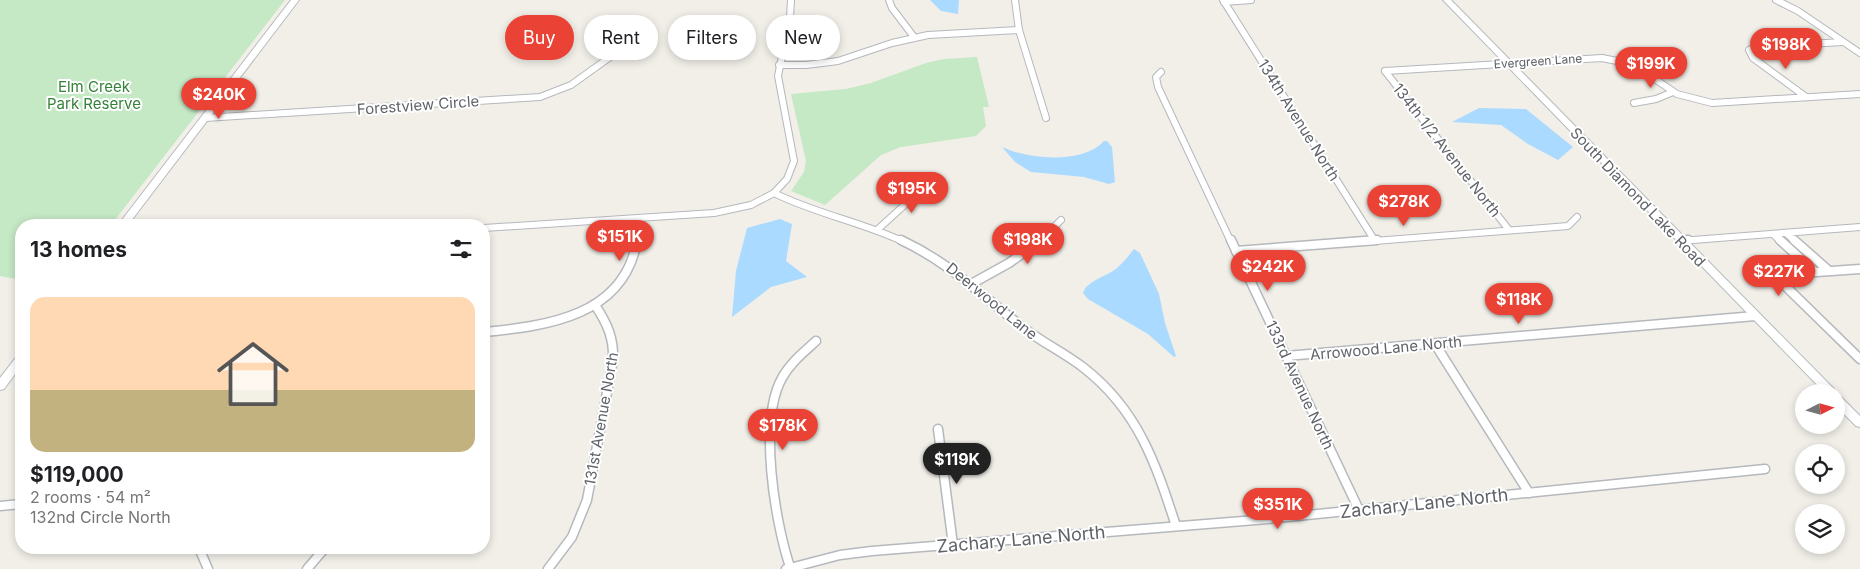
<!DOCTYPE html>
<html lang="en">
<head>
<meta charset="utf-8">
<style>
	body { margin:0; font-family:Inter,sans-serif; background:#f2f2f2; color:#202124; height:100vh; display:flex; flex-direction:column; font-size:19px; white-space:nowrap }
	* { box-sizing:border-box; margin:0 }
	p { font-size:16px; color:#757577 }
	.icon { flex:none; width:28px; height:28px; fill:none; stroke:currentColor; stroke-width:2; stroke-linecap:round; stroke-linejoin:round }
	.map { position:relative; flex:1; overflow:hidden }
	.sheet { position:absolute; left:15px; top:219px; width:475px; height:335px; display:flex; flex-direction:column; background:#fff; border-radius:20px; box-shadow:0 2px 8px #0003 }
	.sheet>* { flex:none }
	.top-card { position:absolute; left:505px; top:15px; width:475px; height:45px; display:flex; gap:10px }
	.needle { width:32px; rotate:84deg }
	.controls { position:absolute; left:1795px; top:384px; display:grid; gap:10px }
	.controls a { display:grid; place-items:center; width:50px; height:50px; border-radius:50%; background:#fff; box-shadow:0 2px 8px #0003; font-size:25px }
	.price { position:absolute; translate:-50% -42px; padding:0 11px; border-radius:18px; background:#ea4335; color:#fff; font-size:16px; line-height:32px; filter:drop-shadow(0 1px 2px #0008) }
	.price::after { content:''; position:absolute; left:50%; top:30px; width:15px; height:11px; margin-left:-8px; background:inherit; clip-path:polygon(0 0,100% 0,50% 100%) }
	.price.selected { background:#222; color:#fff }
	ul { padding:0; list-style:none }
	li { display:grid; align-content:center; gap:10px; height:265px; padding:0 15px }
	li span { display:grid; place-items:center; height:155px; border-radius:15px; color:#555 }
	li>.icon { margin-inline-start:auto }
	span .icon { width:90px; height:90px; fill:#fffc; stroke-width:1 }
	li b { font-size:21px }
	h2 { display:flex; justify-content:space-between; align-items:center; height:60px; padding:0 15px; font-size:21px }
	.tag { padding:0 18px; border-radius:22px; background:#fff; box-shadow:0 2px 8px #0003; font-size:18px; line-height:45px }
	.tag.selected { background:#ea4335; color:#fff }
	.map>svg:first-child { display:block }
</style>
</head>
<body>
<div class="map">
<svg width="1860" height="569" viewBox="0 0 1860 569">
	<rect width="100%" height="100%" fill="#f1efe8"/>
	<g fill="#c5e8c5">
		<path d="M 0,0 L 285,0 L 111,225 L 21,225 L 21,280 L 0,276 Z"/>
		<path d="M 977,57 L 989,107 L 983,107 L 986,126 L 976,136 L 901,147 L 881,155 L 825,205 L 791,191 L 804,172 L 806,161 L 791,94 L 846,89 L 871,83 L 926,63 L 944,59 Z"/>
	</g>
	<g fill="#aadaff">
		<path d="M 930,0 L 959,0 L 958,14 L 941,11 Z"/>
		<path d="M 1479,108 L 1526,109 L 1573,147 L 1558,160 L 1528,144 L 1501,125 L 1452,122 Z"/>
		<path d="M 1104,141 L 1107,141 L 1112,147 L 1115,182 L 1109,184 L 1084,177 L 1031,172 L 1015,162 L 1002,147 C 1028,159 1082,165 1104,141 Z"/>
		<path d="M 780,219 L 792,224 L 786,261 L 807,277 L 771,287 L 732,317 L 736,271 L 747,228 Z"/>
		<path d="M 1134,249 L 1140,253 L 1159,294 L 1165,323 L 1176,356 L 1174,357 L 1148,334 L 1088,299 L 1083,293 C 1087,280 1109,276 1118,267 C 1124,262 1129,255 1134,249 Z"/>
	</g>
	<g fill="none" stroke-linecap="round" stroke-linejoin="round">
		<g stroke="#b5b8bc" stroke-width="8">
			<g id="street-far1">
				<path d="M 889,0 L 892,8 L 914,37"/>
				<path d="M 1015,0 L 1019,30 L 1046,118"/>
				<path d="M 1223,0 L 1375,241"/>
				<path d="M 1776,0 L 1798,11 L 1860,53"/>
				<path d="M 1224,2 L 1251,0"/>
				<path d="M 779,65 L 806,65 L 838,61 L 892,43 L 928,35 L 1019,30"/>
				<path d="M 1385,71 L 1602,58 L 1622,62 L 1643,71 L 1677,94 L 1712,103 L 1860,94"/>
				<path d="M 1385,71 L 1509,230"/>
				<path d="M 1161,72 L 1156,77 L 1158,87 L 1231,242"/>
				<path d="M 1806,97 L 1753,58 L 1749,50 L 1756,47 L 1843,42"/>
				<path d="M 1634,103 L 1656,99 L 1673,92"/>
				<path d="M 205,118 L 540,97 L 571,85 L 617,52"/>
				<path d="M 774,193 L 787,179 L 794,161 L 778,76 L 790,17 L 791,0"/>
				<path d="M 484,228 L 714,213 L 751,205 L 774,193 C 816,214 862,222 904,242"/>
				<path d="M 877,230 L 931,181"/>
				<path d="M 1786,233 L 1796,242"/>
				<path d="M 1773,234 L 1781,242"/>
				<path d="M 1680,241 L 1860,227"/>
				<path d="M 637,242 L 640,218"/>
				<path d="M 1039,242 L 1061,220"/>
				<path d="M 1361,242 L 1568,226 L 1577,217"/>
			</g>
		</g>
		<g stroke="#b5b8bc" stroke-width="11">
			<g id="street">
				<path d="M 901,240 C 950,263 980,294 1021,326 C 1041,342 1065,353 1084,368 C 1138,410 1156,464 1176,526"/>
				<path d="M 1231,240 L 1359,510"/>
				<path d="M 1780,240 L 1814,271"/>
				<path d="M 1794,240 L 1828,270"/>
				<path d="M 1680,241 L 1688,240"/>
				<path d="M 1236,251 L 1377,240"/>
				<path d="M 1860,269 L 1788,274 L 1777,272 L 1774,275 L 1860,359"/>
				<path d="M 973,283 L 1009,263 L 1041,240"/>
				<path d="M 484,332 C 547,326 625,316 637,240"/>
				<path d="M 1435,344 L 1529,493"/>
				<path d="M 1286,356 L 1755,316"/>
				<path d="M 938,429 L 953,545"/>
				<path d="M 0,506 L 21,504"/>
				<path d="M 199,548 L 208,569"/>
				<path d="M 790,567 C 775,522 758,421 782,378 C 790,363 804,352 816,341"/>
				<path d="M 307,569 L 325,548"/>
				<path d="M 548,569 L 572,537 L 587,500 L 613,360 C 614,338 607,323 595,305"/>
				<path d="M 786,569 L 840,555 L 872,551 L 1268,519 L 1765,469"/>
			</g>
		</g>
		<g stroke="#b6babf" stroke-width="2">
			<g id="secondary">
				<path d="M 291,0 L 299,0 L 128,225 L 118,225 Z"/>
				<path d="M 1443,0 L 1451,0 L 1834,389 L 1835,392 L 1824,392 Z"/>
				<path d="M 21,355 L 21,366 L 4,389 L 0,390 L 0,378 L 17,356 Z"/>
				<path d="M 1836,395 L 1840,396 L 1860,416 L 1860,427 L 1856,426 L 1836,406 Z"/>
			</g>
		</g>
		<use href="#street-far1" stroke="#fff" stroke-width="6"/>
		<use href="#street" stroke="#fff" stroke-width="8"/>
		<use href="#secondary" fill="#fff" fill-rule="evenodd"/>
	</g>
	<g text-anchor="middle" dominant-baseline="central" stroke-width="4" stroke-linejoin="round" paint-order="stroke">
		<g font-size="12" fill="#5f6368" stroke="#fff">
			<text transform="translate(1538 61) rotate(-4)">Evergreen Lane</text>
		</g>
		<g font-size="15" fill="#348238" stroke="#fff">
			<text x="94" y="86">Elm Creek<tspan x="94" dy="17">Park Reserve</tspan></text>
		</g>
		<g font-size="15" fill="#5f6368" stroke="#fff">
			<text transform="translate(418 105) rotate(-4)">Forestview Circle</text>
			<text transform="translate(1299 120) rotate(58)">134th Avenue North</text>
			<text transform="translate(1447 150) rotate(52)">134th 1/2 Avenue North</text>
			<text transform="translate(1638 197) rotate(46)">South Diamond Lake Road</text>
			<text transform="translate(992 301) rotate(39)">Deerwood Lane</text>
			<text transform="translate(1386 348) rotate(-5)">Arrowood Lane North</text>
			<text transform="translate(1300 385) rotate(65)">133rd Avenue North</text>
			<text transform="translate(601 419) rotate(-80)">131st Avenue North</text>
		</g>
		<g font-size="18" fill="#5f6368" stroke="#fff">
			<text transform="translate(1424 503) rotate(-6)">Zachary Lane North</text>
			<text transform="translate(1021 539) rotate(-5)">Zachary Lane North</text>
		</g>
	</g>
</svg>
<div class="controls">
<a><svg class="needle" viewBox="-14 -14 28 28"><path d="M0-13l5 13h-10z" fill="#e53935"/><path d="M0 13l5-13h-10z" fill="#757577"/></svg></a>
<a><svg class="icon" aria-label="locate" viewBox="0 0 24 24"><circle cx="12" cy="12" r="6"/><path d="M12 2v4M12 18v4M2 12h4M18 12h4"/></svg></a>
<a><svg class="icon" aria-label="layers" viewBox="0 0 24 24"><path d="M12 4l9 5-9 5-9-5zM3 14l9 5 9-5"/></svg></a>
</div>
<b class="price" style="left:1786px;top:70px">$198K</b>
<b class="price" style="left:1651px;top:89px">$199K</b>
<b class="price" style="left:219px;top:120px">$240K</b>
<b class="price" style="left:912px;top:214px">$195K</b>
<b class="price" style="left:1404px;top:227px">$278K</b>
<b class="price" style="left:620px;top:262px">$151K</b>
<b class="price" style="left:1028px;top:265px">$198K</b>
<b class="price" style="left:1268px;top:292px">$242K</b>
<b class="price" style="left:1779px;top:297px">$227K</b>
<b class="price" style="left:1519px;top:325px">$118K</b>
<b class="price" style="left:783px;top:451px">$178K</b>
<b class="price selected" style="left:957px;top:485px">$119K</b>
<b class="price" style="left:1278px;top:530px">$351K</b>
<div class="top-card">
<a class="tag selected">Buy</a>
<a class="tag">Rent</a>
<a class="tag">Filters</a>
<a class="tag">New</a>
</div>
<section class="sheet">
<h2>13 homes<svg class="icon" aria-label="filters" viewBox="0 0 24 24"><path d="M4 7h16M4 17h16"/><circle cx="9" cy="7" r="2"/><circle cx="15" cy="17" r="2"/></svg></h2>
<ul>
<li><span style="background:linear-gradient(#ffd9b3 60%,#c2b280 0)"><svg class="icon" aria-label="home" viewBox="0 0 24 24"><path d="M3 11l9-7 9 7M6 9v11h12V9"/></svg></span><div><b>$119,000</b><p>2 rooms · 54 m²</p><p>132nd Circle North</p></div></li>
</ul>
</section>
</div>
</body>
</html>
